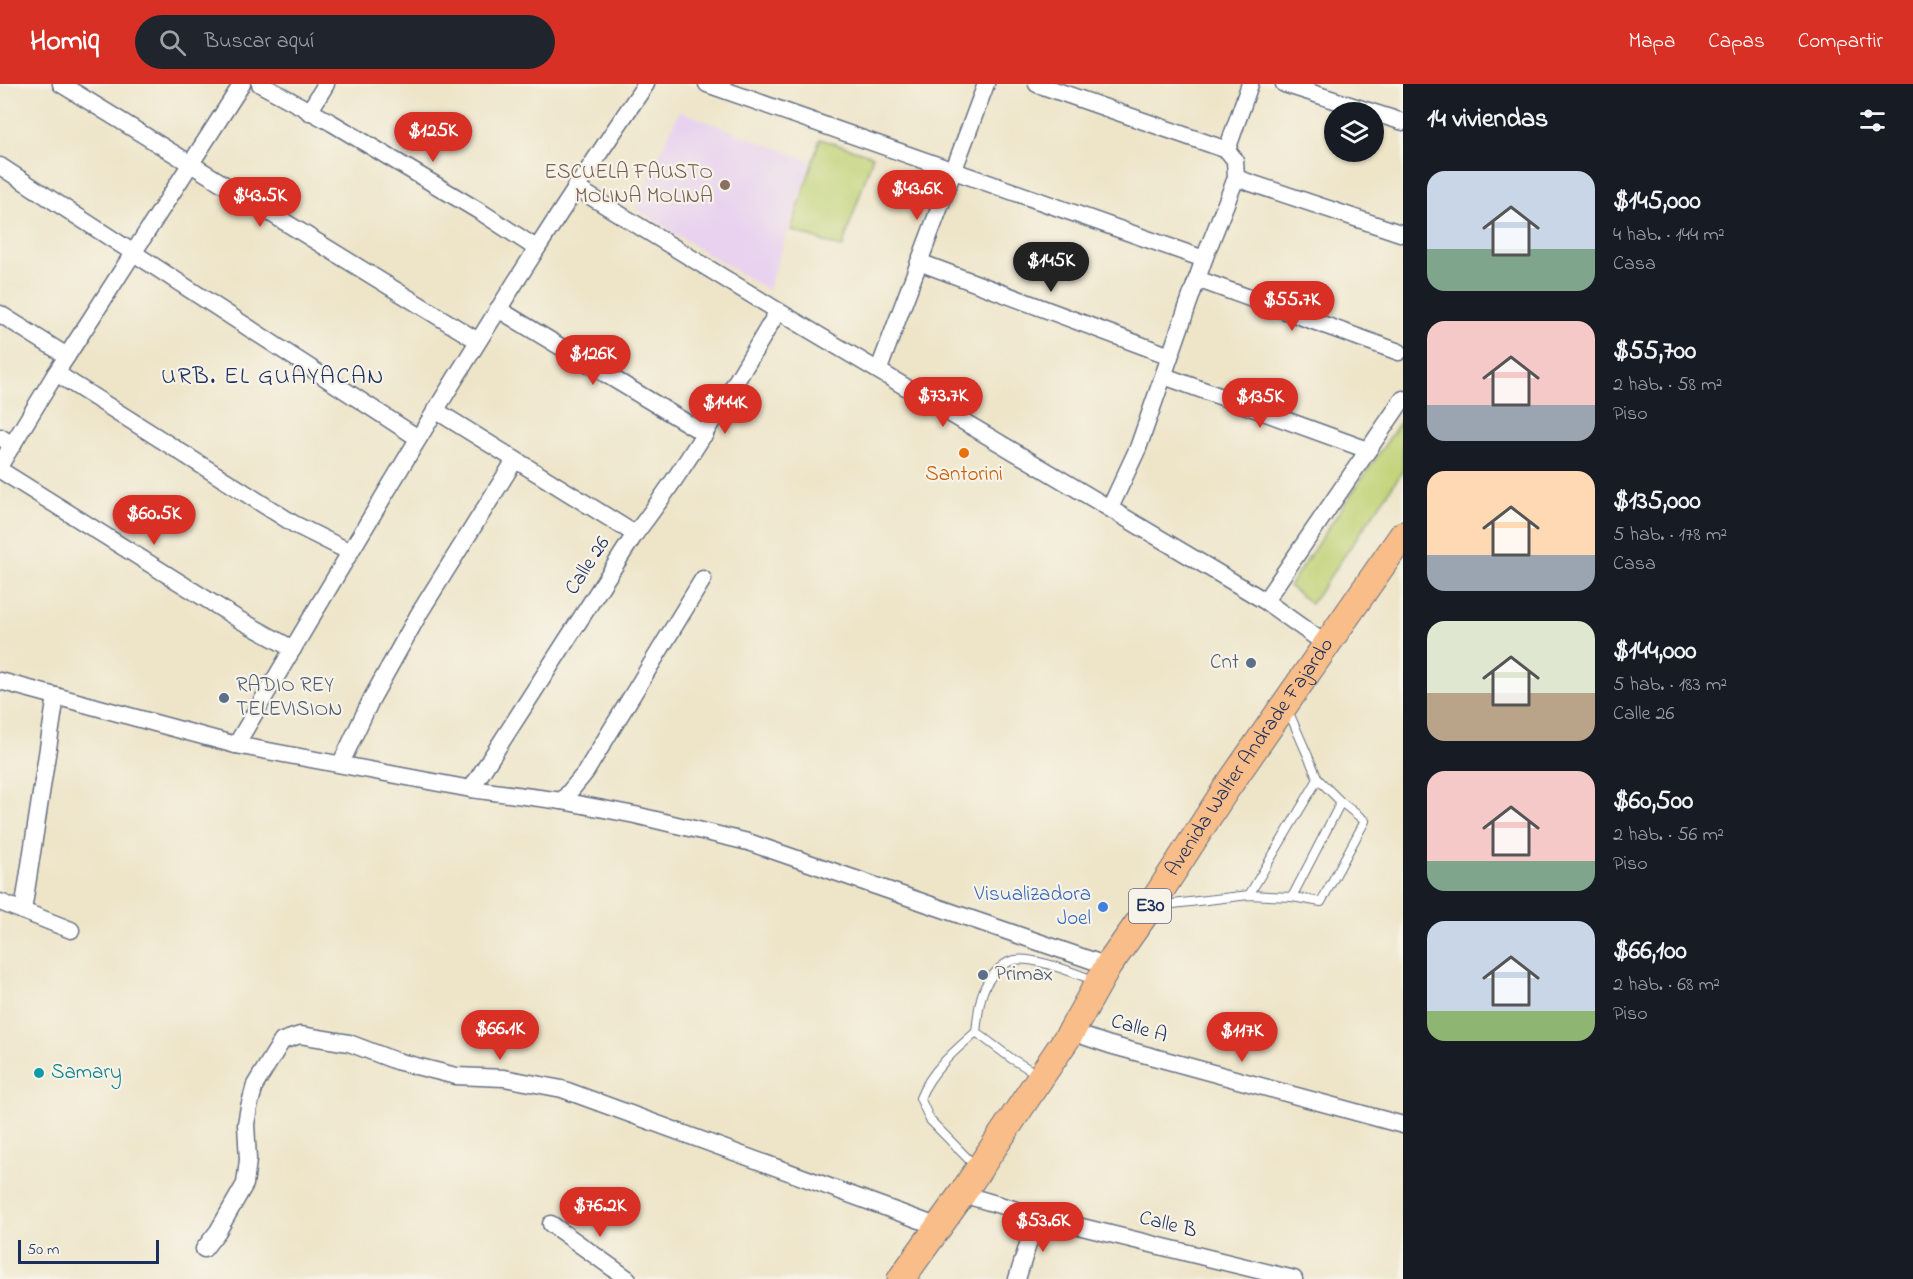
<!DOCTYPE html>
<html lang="es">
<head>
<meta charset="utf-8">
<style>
	body { margin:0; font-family:"Indie Flower",sans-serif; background:#20242c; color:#f1f3f6; height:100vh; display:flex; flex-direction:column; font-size:22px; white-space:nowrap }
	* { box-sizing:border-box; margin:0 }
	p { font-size:20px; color:#9ea1a6 }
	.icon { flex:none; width:33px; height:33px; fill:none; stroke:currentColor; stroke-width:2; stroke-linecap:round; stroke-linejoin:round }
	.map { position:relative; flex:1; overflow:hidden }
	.side { display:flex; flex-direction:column; background:#171b24; width:510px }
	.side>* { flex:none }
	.controls { position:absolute; left:1324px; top:18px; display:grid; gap:12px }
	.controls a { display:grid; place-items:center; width:60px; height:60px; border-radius:50%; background:#171b24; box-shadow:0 2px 4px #0004; font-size:30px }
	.scale { position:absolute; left:18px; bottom:15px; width:141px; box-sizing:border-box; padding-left:6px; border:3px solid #1b2f5e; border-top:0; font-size:16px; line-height:21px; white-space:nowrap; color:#1b2f5e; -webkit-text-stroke:4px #f7f3e8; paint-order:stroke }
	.price { position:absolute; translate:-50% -51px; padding:0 14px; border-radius:21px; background:#d93025; color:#fff; font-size:20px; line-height:39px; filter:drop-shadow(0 2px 3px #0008) }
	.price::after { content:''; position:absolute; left:50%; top:36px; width:18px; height:14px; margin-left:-9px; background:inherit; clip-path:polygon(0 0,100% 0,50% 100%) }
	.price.active { background:#222; color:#fff }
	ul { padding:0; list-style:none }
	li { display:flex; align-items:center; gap:18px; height:150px; padding:0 24px }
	li span { display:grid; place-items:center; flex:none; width:168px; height:120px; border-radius:18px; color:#555 }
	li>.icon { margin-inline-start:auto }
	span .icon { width:72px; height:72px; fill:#fffc; stroke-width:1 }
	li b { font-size:26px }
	h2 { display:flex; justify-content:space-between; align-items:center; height:72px; padding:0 24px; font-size:26px }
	header { display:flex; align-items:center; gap:36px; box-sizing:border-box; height:84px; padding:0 30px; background:#d93025; color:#fff }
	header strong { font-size:28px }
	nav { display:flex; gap:33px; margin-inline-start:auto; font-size:21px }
	.search { width:420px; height:54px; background:#20242c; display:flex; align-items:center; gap:15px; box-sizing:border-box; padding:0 21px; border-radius:33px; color:#9ea1a6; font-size:22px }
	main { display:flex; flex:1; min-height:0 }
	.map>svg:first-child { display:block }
</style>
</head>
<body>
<header>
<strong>Homiq</strong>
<div class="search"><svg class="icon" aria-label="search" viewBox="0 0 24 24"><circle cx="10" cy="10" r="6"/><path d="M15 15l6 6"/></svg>Buscar aquí</div>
<nav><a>Mapa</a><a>Capas</a><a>Compartir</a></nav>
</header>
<main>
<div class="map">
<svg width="1403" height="1195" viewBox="0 0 1403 1195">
	<rect width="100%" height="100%" fill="#f7f3e8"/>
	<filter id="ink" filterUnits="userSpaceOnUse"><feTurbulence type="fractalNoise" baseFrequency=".0167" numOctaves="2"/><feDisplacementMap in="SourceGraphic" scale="12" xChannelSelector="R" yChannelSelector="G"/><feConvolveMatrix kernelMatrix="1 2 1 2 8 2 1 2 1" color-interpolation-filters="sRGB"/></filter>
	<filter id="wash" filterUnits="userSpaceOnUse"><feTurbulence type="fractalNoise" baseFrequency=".008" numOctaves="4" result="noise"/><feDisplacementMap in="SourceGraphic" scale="24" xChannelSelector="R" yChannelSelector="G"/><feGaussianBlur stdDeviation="1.35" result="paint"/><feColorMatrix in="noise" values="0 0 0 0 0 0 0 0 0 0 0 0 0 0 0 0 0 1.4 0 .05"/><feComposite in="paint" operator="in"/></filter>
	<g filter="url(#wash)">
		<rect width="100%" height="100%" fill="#eee5c9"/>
		<path fill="#e8d2ef" d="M 679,27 L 811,77 L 768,206 L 696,163 L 636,124 Z"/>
		<g fill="#c0d275" stroke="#6e806a" stroke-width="1.5">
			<path d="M 820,55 L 873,72 L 842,164 L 791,146 Z"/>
			<path d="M 1403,334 L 1403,387 L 1311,520 L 1289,502 Z"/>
		</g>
	</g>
	<g filter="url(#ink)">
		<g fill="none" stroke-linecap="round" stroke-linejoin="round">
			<g stroke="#656f83" stroke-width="10">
				<g id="lane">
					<path d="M 1249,811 L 1318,695"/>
					<path d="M 1292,813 L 1341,718"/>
					<path d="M 1156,822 L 1249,811 L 1292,813 L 1321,818 L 1365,737 L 1341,718 L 1318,695 L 1287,624"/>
					<path d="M 976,948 C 954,967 931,987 920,1014 L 930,1036 L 976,1083"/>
					<path d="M 1039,991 L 1012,975 L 976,948 C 978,932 979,913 987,899 C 992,891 1002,880 1011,877 C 1029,870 1077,890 1096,897"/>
				</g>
			</g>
			<g stroke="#656f83" stroke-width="19">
				<g id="street">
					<path d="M 61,0 L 478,257"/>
					<path d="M 260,0 L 332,39 L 484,130 L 536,164"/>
					<path d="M 707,0 L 1204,175"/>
					<path d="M 1037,0 L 1227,66"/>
					<path d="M 1284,0 L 1403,38"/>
					<path d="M 309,28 L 326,0"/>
					<path d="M 0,82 L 418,354"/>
					<path d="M 1236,94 L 1403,150"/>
					<path d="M 575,103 L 778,227 L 1265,517 L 1327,561"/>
					<path d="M 919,178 L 1170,272"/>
					<path d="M 1197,195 L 1399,268"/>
					<path d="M 498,225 L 705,350"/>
					<path d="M 0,230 L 67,272"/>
					<path d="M 879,285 L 986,0"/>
					<path d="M 56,289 L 294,440 L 350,468"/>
					<path d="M 1164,292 L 1368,366"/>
					<path d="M 435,326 L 635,450 L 471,705"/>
					<path d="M 0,353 L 13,361"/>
					<path d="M 0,381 L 56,289 L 242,0"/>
					<path d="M 0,386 L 238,535 L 293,565"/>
					<path d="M 1110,424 L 1138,364 L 1204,175 L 1236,94 L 1235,76 L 1227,66 L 1250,0"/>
					<path d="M 635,450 C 689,380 733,303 778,227"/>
					<path d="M 1265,517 L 1403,315"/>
					<path d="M 0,597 L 236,661 L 471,705 L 562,717 L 635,731 L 748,758 L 1108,882"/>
					<path d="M 236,661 C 368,437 499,214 646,0"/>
					<path d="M 341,679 L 372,614 L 420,528 L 515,376"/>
					<path d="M 562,717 L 585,689 L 703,495"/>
					<path d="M 0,818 L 71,846"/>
					<path d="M 23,827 L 56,612"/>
					<path d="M 1071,948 L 1110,961 L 1403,1041"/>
					<path d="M 962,1110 L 1037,1132 L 1294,1195"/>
					<path d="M 551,1140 L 628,1195"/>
					<path d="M 204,1165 L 218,1147 L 245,1100 L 248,1076 L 246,1040 L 249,1023 L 255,1001 L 282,957 L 300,951 L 349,959 L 396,977 L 456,992 L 504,994 L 562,1005 L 939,1143"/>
					<path d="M 1017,1195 L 1037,1132"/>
				</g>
			</g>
			<g stroke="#656f83" stroke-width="29">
				<g id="primary">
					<path id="s1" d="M 901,1195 L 962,1110 L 1071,948 L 1108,882 L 1150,823 L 1226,705 L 1403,451"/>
				</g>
			</g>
			<use href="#lane" stroke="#fff" stroke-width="8"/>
			<use href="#street" stroke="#fff" stroke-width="16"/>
			<use href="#primary" stroke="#f8bd88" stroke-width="27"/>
		</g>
	</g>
	<circle fill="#8d6e63" stroke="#f7f3e8" stroke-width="2" cx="725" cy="101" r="6"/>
	<circle fill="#e8710a" stroke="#f7f3e8" stroke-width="2" cx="964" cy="369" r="6"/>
	<g fill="#5c6f8a" stroke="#f7f3e8" stroke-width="2">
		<circle cx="1251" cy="579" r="6"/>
		<circle cx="224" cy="614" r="6"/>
		<circle cx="983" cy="891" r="6"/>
	</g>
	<circle fill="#3f7fe0" stroke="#f7f3e8" stroke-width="2" cx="1103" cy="823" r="6"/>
	<circle fill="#0f9aa8" stroke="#f7f3e8" stroke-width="2" cx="39" cy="989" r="6"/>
	<g text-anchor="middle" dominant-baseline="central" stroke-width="4.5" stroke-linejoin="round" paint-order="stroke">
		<rect fill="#f7f3e8" stroke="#5d6a87" stroke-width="1.5" x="1129" y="805" width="42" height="34" rx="4.5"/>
		<g font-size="20" font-weight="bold" fill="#1b2f5e">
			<text x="1150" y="822">E30</text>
		</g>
		<g font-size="21" fill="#785e54" stroke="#f7f3e8" text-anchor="end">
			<text x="713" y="89">ESCUELA FAUSTO<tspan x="713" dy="24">MOLINA MOLINA</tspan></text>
		</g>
		<g font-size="21" fill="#c56008" stroke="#f7f3e8">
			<text x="964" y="391">Santorini</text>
		</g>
		<g font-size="21" fill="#1b2f5e" stroke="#f7f3e8">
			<text transform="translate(588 482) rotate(-57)">Calle 26</text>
			<text stroke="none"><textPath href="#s1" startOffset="628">Avenida Walter Andrade Fajardo</textPath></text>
			<text transform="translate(1139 945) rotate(16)">Calle A</text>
			<text transform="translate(1168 1141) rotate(14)">Calle B</text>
		</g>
		<g font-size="21" fill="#4e5e75" stroke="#f7f3e8" text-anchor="start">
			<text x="1239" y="579" text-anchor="end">Cnt</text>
			<text x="236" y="602">RADIO REY<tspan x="236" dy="24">TELEVISION</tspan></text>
			<text x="995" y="891">Primax</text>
		</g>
		<g font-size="21" fill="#366cbe" stroke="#f7f3e8" text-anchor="end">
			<text x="1091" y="811">Visualizadora<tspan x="1091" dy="24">Joel</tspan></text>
		</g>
		<g font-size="21" fill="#0d838f" stroke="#f7f3e8" text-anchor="start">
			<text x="51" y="989">Samary</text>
		</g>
		<g font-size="24" letter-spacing="1.5" fill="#1b2f5e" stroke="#f7f3e8">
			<text x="273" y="293">URB. EL GUAYACAN</text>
		</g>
	</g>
</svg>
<div class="controls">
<a><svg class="icon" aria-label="layers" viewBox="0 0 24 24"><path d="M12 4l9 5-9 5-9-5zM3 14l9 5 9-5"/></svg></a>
</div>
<div class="scale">50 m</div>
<b class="price" style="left:433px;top:79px">$125K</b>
<b class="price" style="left:917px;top:137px">$43.6K</b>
<b class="price" style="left:260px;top:144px">$43.5K</b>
<b class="price active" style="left:1051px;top:209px">$145K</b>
<b class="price" style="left:1292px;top:248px">$55.7K</b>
<b class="price" style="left:593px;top:302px">$126K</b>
<b class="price" style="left:943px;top:344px">$73.7K</b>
<b class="price" style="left:1260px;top:345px">$135K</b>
<b class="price" style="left:725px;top:351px">$144K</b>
<b class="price" style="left:154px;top:462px">$60.5K</b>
<b class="price" style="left:500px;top:977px">$66.1K</b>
<b class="price" style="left:1242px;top:979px">$117K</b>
<b class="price" style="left:600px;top:1154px">$76.2K</b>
<b class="price" style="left:1043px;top:1169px">$53.6K</b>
</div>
<section class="side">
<h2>14 viviendas<svg class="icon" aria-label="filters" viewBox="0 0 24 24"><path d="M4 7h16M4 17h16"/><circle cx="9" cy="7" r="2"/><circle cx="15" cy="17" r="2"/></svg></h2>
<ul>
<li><span style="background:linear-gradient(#c9d6e8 65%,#7fa58c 0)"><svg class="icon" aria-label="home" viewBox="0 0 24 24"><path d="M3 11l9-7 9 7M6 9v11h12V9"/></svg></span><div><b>$145,000</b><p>4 hab. · 144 m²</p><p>Casa</p></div></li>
<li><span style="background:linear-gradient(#f6c9c9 70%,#9aa5b1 0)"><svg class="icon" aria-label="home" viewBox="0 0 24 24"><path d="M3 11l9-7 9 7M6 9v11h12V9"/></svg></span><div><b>$55,700</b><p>2 hab. · 58 m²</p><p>Piso</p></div></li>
<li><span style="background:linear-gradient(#ffd9b3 70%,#9aa5b1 0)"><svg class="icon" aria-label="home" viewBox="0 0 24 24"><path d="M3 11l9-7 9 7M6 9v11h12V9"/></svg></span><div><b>$135,000</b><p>5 hab. · 178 m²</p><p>Casa</p></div></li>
<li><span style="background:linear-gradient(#dfe7d0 60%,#b9a48a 0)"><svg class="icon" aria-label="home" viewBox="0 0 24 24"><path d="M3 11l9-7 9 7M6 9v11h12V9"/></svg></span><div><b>$144,000</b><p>5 hab. · 183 m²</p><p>Calle 26</p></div></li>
<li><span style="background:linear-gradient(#f6c9c9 75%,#7fa58c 0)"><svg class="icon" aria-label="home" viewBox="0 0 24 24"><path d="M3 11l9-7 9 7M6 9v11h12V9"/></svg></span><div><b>$60,500</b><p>2 hab. · 56 m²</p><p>Piso</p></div></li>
<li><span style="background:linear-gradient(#c9d6e8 75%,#8fb573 0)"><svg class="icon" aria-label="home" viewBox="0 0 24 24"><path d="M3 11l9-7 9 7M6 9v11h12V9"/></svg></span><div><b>$66,100</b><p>2 hab. · 68 m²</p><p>Piso</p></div></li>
</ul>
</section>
</main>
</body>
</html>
